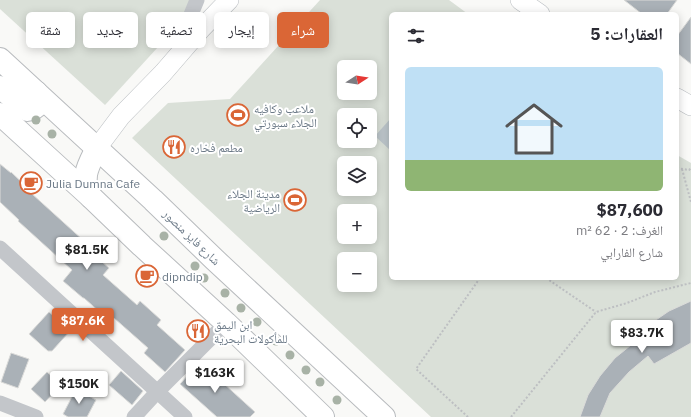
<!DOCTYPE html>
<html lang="ar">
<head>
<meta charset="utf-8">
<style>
	body { margin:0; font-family:"IBM Plex Sans","Noto Naskh Arabic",sans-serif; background:#f7f7f7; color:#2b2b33; direction:rtl; height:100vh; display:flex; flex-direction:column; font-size:15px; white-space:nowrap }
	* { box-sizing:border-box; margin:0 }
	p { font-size:13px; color:#7c7c81 }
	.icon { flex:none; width:22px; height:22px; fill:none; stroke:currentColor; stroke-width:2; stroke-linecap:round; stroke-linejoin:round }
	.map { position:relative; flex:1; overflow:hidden; direction:ltr }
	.sheet { position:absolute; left:389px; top:12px; width:290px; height:268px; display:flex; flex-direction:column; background:#fff; border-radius:6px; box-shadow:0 2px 10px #0003; direction:rtl }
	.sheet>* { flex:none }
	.hud { position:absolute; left:12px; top:12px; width:317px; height:36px; direction:rtl; display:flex; gap:8px }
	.needle { width:26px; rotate:78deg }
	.fabs { position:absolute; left:337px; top:60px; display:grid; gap:8px }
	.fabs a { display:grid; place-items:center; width:40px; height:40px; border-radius:6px; background:#fff; box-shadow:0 2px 10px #0003; font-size:20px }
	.price { position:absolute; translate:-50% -34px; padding:0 9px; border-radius:4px; background:#fff; color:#222; font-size:13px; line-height:26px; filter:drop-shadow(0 1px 2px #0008) }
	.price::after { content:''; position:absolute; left:50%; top:24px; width:12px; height:9px; margin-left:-6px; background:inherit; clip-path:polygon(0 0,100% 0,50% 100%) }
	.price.active { background:#da6636; color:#fff }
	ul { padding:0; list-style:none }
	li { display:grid; align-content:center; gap:8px; height:212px; padding:0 16px }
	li+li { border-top:1px solid #e1e1e2 }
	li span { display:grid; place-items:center; height:124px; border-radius:6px; color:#555 }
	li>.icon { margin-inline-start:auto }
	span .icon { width:72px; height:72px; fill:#fffc; stroke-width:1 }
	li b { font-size:17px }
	h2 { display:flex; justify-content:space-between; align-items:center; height:48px; padding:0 16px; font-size:17px }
	.tag { padding:0 14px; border-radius:6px; background:#fff; box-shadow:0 2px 10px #0003; font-size:14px; line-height:36px }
	.tag.active { background:#da6636; color:#fff }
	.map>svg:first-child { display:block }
</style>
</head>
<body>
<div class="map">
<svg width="691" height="417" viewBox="0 0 691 417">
	<rect width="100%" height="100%" fill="#f9f9f7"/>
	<g fill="#dae0d8" fill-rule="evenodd">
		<path d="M 0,0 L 201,0 L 105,105 L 0,9 Z"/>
		<path d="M 320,0 L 449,0 L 468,14 L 391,14 L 391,278 L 677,278 L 677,155 L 691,163 L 691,417 L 431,417 L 132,138 L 168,103 L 230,99 ZM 344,67 L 370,67 L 370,93 L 344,93 ZM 344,115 L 370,115 L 370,141 L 344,141 ZM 344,163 L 370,163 L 370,189 L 344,189 ZM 344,211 L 370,211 L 370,237 L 344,237 ZM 344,259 L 370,259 L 370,285 L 344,285 Z"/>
	</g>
	<path fill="#bdc6cb" d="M 391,118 L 391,151 L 375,136 Z"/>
	<g fill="#aab1b7" stroke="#dbdbd9">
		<path d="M 624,0 L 677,0 L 667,14 L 642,14 Z"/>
		<path d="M 691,17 L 691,64 L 677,53 L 677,36 Z"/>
		<path d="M 0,164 L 11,173 L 11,172 L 32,192 L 31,193 L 84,241 L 81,244 L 109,268 L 103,275 L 137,305 L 140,301 L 161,320 L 157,325 L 185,350 L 165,372 L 144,353 L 148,348 L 114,318 L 111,322 L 84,298 L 83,298 L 63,281 L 72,270 L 18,221 L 19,220 L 0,202 Z"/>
		<path d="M 691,301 L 691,343 L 654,364 L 648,356 L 629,372 L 610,393 L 600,417 L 580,417 L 588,395 L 600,376 L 615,358 L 636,341 L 634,335 L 669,311 Z"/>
		<path d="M 49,312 L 70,331 L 52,351 L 48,351 L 29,334 Z"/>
		<path d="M 11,353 L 29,359 L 18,388 L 1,382 Z"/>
		<path d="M 200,362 L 255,412 L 250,417 L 217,417 L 180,384 Z"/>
		<path d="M 121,371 L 143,391 L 132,405 L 109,385 Z"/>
		<path d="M 47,372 L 61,385 L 45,402 L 31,389 Z"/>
		<path d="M 76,389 L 96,400 L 87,417 L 68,417 L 63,414 Z"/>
	</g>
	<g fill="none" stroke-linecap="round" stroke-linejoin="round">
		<g stroke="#b8bcc0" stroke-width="20">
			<g id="major">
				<path d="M 520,0 L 540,14"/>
				<path d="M 677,98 L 691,106"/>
				<path d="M 97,148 L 121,116 L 163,73 L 201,29 L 229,0"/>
			</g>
		</g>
		<g stroke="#b8bbbe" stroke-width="24">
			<g id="highway">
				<path d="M 0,59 L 153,200 L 214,259 L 384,417"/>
				<path d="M 0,87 L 27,110 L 33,109 L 37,106 L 37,101 L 36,92"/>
				<path d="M 0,114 L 91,197 L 142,246 L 226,323 L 323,417"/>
				<path d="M 91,197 C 80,178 88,166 97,148"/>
			</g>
		</g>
		<g stroke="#bdbfc2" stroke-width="2" stroke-dasharray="2 2" stroke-linecap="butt">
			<path d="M 677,168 L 689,170 L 691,168"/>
			<path d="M 682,169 L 691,202"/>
			<path d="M 546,278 L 596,312"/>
			<path d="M 468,417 L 416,369 L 480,278"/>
			<path d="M 511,417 L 596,312 L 627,303 L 655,292 L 691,283"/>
		</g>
		<g stroke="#c3c6ca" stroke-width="15">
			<path d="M 197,0 L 190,17 L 201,29"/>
			<path d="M 0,248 L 185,417"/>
			<path d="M 0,403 L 36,417"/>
			<path d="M 134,417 L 157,392 L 226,323"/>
		</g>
		<use href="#major" stroke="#fff" stroke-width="19"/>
		<use href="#highway" stroke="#fff" stroke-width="22"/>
	</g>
	<g fill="#a8b2a6">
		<circle cx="36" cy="120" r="4.5"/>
		<circle cx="52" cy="134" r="4.5"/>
		<circle cx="164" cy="236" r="4.5"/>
		<circle cx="195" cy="266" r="4.5"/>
		<circle cx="204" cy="278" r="4.5"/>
		<circle cx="225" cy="293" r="4.5"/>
		<circle cx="241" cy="308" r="4.5"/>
		<circle cx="257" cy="322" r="4.5"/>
		<circle cx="276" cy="341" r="4.5"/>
		<circle cx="290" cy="355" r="4.5"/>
		<circle cx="306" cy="370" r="4.5"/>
		<circle cx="320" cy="382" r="4.5"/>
		<circle cx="337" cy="400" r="4.5"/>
	</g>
	<defs>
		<g id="stadium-ring" transform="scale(1.15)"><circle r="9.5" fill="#fff" stroke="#da6636" stroke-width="1.5"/><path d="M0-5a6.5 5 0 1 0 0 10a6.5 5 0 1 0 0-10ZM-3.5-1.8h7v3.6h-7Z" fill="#da6636"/></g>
		<g id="restaurant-ring" transform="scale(1.15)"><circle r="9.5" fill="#fff" stroke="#da6636" stroke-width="1.5"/><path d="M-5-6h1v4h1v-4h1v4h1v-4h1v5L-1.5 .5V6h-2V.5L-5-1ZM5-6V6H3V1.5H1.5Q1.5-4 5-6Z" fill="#da6636"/></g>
		<g id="cafe-ring" transform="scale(1.15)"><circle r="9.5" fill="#fff" stroke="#da6636" stroke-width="1.5"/><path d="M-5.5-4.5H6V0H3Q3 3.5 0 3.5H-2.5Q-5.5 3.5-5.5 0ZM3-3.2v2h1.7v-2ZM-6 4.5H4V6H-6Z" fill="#da6636"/></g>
	</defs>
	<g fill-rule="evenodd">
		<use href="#stadium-ring" x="238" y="115"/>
		<use href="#restaurant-ring" x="174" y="147"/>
		<use href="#cafe-ring" x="31" y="183"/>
		<use href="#stadium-ring" x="295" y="200"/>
		<use href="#cafe-ring" x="147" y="276"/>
		<use href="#restaurant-ring" x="198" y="331"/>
	</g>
	<g text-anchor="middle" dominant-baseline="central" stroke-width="4" stroke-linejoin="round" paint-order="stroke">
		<g font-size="12" fill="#6a7886" stroke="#fff" text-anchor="start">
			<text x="254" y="108">ملاعب وكافيه<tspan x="254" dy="14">الجلاء سبورتي</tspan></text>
			<text x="190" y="147">مطعم فخاره</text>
			<text x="46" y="183">Julia Dumna Cafe</text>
			<text x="280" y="193" text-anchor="end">مدينة الجلاء<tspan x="280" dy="14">الرياضية</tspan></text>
			<text x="162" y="276">dipndip</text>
			<text x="214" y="324">ابن اليمق<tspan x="214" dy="14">للمأكولات البحرية</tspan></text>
		</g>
		<g font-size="12" fill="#6a7886" stroke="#fff">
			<text transform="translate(192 237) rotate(44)">شارع فايز منصور</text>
		</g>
	</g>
</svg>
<div class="fabs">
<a><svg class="needle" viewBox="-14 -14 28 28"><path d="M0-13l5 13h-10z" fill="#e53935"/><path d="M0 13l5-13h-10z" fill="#7c7c81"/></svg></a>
<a><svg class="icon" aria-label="locate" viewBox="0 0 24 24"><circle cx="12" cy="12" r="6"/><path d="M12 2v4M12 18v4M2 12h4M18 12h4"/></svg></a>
<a><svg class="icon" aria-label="layers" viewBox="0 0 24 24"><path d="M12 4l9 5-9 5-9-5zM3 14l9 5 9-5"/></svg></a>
<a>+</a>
<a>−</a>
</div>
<b class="price" style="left:87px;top:271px">$81.5K</b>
<b class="price active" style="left:83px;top:342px">$87.6K</b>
<b class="price" style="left:642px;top:354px">$83.7K</b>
<b class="price" style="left:215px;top:394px">$163K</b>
<b class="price" style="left:79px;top:405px">$150K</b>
<div class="hud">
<a class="tag active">شراء</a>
<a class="tag">إيجار</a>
<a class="tag">تصفية</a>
<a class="tag">جديد</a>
<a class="tag">شقة</a>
</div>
<section class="sheet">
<h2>العقارات: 5<svg class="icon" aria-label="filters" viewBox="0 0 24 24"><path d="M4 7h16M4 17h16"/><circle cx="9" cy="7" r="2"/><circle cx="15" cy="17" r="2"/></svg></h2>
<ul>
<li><span style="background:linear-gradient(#bfe0f5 75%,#8fb573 0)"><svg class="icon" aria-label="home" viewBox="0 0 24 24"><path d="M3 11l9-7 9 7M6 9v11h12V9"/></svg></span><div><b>$87,600</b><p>الغرف: 2 · 62 m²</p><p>شارع الفارابي</p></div></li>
</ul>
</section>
</div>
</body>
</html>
